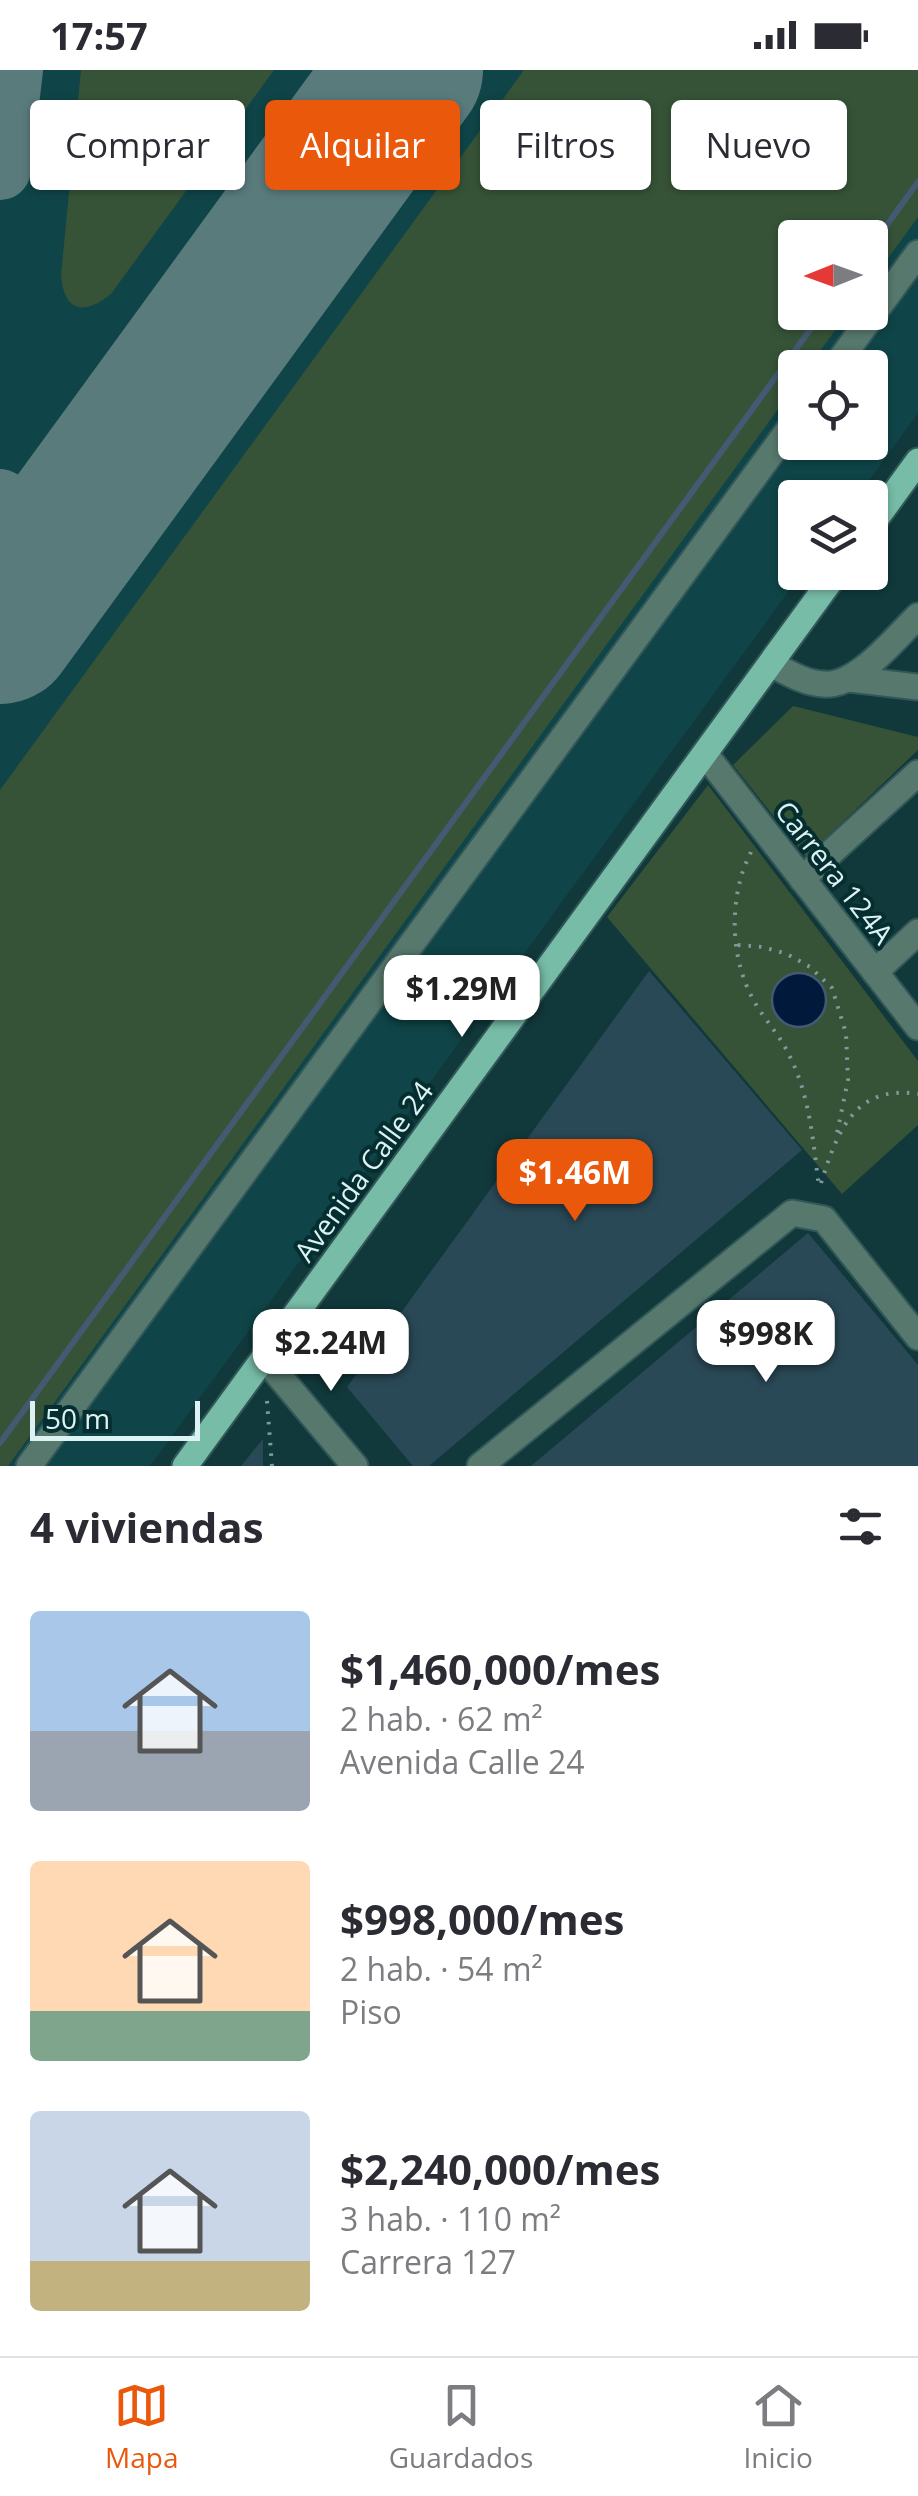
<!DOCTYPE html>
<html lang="es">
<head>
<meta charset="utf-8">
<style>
	body { margin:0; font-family:"Open Sans",sans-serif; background:#f7f7f7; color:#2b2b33; height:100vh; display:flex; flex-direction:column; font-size:38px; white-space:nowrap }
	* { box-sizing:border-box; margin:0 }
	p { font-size:32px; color:#7c7c81 }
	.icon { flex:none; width:55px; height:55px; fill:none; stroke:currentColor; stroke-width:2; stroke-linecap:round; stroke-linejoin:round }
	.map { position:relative; height:1396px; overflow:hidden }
	.panel { display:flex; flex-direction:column; background:#fff; flex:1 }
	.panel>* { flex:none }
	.banner { position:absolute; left:30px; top:30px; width:860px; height:90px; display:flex; gap:20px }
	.needle { width:65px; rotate:269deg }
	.buttons { position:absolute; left:778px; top:150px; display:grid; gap:20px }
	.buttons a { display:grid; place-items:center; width:110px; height:110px; border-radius:10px; background:#fff; box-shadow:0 2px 8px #0004; font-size:50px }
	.scale { position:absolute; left:30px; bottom:25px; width:170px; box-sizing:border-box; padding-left:10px; border:5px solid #ddf2f3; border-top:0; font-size:28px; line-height:35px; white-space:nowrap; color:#ddf2f3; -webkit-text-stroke:8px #052e31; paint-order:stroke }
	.price { position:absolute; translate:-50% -85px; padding:0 22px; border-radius:20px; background:#fff; color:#222; font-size:32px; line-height:65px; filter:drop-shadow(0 2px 5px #0008) }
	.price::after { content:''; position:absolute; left:50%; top:60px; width:30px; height:22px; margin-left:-15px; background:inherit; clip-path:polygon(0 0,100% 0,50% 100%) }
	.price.on { background:#ea580c; color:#fff }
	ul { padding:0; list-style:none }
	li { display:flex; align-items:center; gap:30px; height:250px; padding:0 30px }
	li span { display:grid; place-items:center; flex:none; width:280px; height:200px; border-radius:10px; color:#555 }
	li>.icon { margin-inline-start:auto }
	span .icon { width:120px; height:120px; fill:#fffc; stroke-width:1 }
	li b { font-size:42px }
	h2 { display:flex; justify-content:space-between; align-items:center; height:120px; padding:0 30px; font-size:42px }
	.pill { padding:0 35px; border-radius:10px; background:#fff; box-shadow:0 2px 8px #0004; font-size:35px; line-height:90px }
	.pill.on { background:#ea580c; color:#fff }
	.status { display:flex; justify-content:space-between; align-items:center; height:70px; padding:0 50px; background:#fff; direction:ltr }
	.status svg { height:28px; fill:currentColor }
	.dock { display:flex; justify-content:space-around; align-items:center; height:140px; border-top:2px solid #e1e1e2; background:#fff; font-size:28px; color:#7c7c81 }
	.dock a { display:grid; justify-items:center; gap:5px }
	.dock .on { color:#ea580c }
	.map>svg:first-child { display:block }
</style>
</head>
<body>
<div class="status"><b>17:57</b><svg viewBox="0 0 49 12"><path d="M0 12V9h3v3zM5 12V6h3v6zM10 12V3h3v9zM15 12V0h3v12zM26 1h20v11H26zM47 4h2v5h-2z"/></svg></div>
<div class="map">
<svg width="918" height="1396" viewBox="0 0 918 1396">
	<rect width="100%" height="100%" fill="#11393b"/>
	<path fill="#0f4548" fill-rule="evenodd" d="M 0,0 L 918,0 L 918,343 L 857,427 L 795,428 L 795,502 L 802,503 L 150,1396 L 0,1396 ZM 795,168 L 870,168 L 870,242 L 795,242 ZM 795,298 L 870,298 L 870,372 L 795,372 Z"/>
	<g fill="#365337">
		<path d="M 81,0 L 274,0 L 111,224 C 84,246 64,242 61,205 Z"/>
		<path d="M 524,0 L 918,0 L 918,147 L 870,213 L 870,168 L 795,168 L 795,242 L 848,243 L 808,297 L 795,298 L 795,316 L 8,1396 L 0,1396 L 0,720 Z"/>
		<path d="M 793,636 L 918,667 L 918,680 L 806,787 L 733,695 Z"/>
		<path d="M 708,715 L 918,991 L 918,1055 L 842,1124 L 607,847 Z"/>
	</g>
	<circle fill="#01193b" stroke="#435a72" stroke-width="2.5" cx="799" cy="930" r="27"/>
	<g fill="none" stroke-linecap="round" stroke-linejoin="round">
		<g stroke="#435a72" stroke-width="6">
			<path d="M 870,178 L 918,112"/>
			<path d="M 0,1373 L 823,242"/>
		</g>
		<g stroke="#5a7b7c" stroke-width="62">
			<path d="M 0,99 L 12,0"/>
			<path d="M 0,430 C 9,435 19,440 30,440 C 62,441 100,405 125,387"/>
		</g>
		<path stroke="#5a7b7c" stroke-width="152" d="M 0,558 L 407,0"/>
	</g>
	<g fill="#2a4957">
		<path d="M 649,901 L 802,1080 L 429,1396 L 413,1396 L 347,1317 Z"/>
		<path d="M 808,1163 L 918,1295 L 918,1396 L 531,1396 Z"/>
		<path d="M 263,1369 L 263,1396 L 241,1396 Z"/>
	</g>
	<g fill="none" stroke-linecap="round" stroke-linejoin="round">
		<g stroke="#325758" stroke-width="29">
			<g id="minor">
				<path d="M 834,298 L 918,183"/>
				<path d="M 771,594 C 787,602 804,613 823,614 C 856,618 895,568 918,546"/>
				<path d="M 850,609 L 918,617"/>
				<path d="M 705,684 L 918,957"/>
				<path d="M 802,809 L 918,703"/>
				<path d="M 875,902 L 918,862"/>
				<path d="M 264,1288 L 355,1396"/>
				<path d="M 29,1396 L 795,351"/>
				<path d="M 480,1396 L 792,1143 L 824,1149 L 918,1267"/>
			</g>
		</g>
		<g stroke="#325758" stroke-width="29">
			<g id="major">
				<path d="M 870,457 L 918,391"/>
				<path d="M 185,1396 L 837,502"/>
			</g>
		</g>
		<g stroke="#7d9b9c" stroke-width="4" stroke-dasharray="2.5 8" stroke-linecap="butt">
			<path d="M 751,782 C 747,791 742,801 740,811 C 730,850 734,896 754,931 C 764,949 779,964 788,983 C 810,1024 813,1072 819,1117"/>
			<path d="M 738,875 L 763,877 L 787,884 L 810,897 L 832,918 L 846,963 L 848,1010 L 836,1068"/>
			<path d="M 821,1113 C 837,1063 854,1014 918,1024"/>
			<path d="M 267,1331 L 272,1396"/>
		</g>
		<use href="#minor" stroke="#57786d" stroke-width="25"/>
		<use href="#major" stroke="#77bca7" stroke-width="25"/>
	</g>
	<g text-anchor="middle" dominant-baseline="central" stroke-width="8" stroke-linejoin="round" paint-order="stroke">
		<g font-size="28" fill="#ddf2f3" stroke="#052e31">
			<text transform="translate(835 802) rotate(52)">Carrera 124A</text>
			<text transform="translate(363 1101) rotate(-54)">Avenida Calle 24</text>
		</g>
	</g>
</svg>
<div class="buttons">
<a><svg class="needle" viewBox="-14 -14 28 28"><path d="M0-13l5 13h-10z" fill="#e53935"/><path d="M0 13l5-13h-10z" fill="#7c7c81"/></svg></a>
<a><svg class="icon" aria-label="locate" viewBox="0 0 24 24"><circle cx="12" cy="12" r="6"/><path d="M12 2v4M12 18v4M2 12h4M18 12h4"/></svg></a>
<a><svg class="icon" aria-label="layers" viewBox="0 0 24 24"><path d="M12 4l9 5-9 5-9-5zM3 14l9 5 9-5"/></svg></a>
</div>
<div class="scale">50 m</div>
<b class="price" style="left:462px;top:970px">$1.29M</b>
<b class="price on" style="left:575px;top:1154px">$1.46M</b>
<b class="price" style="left:766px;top:1315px">$998K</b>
<b class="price" style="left:331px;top:1324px">$2.24M</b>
<div class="banner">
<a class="pill">Comprar</a>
<a class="pill on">Alquilar</a>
<a class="pill">Filtros</a>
<a class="pill">Nuevo</a>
</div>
</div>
<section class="panel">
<h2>4 viviendas<svg class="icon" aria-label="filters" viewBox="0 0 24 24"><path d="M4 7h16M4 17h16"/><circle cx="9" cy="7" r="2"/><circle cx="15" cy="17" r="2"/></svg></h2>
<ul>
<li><span style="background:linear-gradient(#a9c7e8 60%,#9aa5b1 0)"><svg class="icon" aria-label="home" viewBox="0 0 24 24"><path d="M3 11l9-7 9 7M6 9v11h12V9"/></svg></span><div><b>$1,460,000/mes</b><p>2 hab. · 62 m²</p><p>Avenida Calle 24</p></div></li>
<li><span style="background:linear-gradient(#ffd9b3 75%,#7fa58c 0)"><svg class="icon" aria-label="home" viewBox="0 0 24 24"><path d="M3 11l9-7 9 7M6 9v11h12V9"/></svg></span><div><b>$998,000/mes</b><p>2 hab. · 54 m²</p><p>Piso</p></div></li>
<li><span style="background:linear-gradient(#c9d6e8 75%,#c2b280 0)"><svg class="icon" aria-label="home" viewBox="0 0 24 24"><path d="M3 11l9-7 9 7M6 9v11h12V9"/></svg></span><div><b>$2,240,000/mes</b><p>3 hab. · 110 m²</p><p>Carrera 127</p></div></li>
</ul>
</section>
<nav class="dock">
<a class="on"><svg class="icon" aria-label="map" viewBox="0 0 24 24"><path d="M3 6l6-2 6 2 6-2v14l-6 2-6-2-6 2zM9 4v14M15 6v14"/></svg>Mapa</a>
<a><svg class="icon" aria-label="saved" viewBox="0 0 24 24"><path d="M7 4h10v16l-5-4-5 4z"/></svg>Guardados</a>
<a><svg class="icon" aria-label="home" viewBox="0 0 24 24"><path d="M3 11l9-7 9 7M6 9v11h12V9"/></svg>Inicio</a>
</nav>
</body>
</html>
